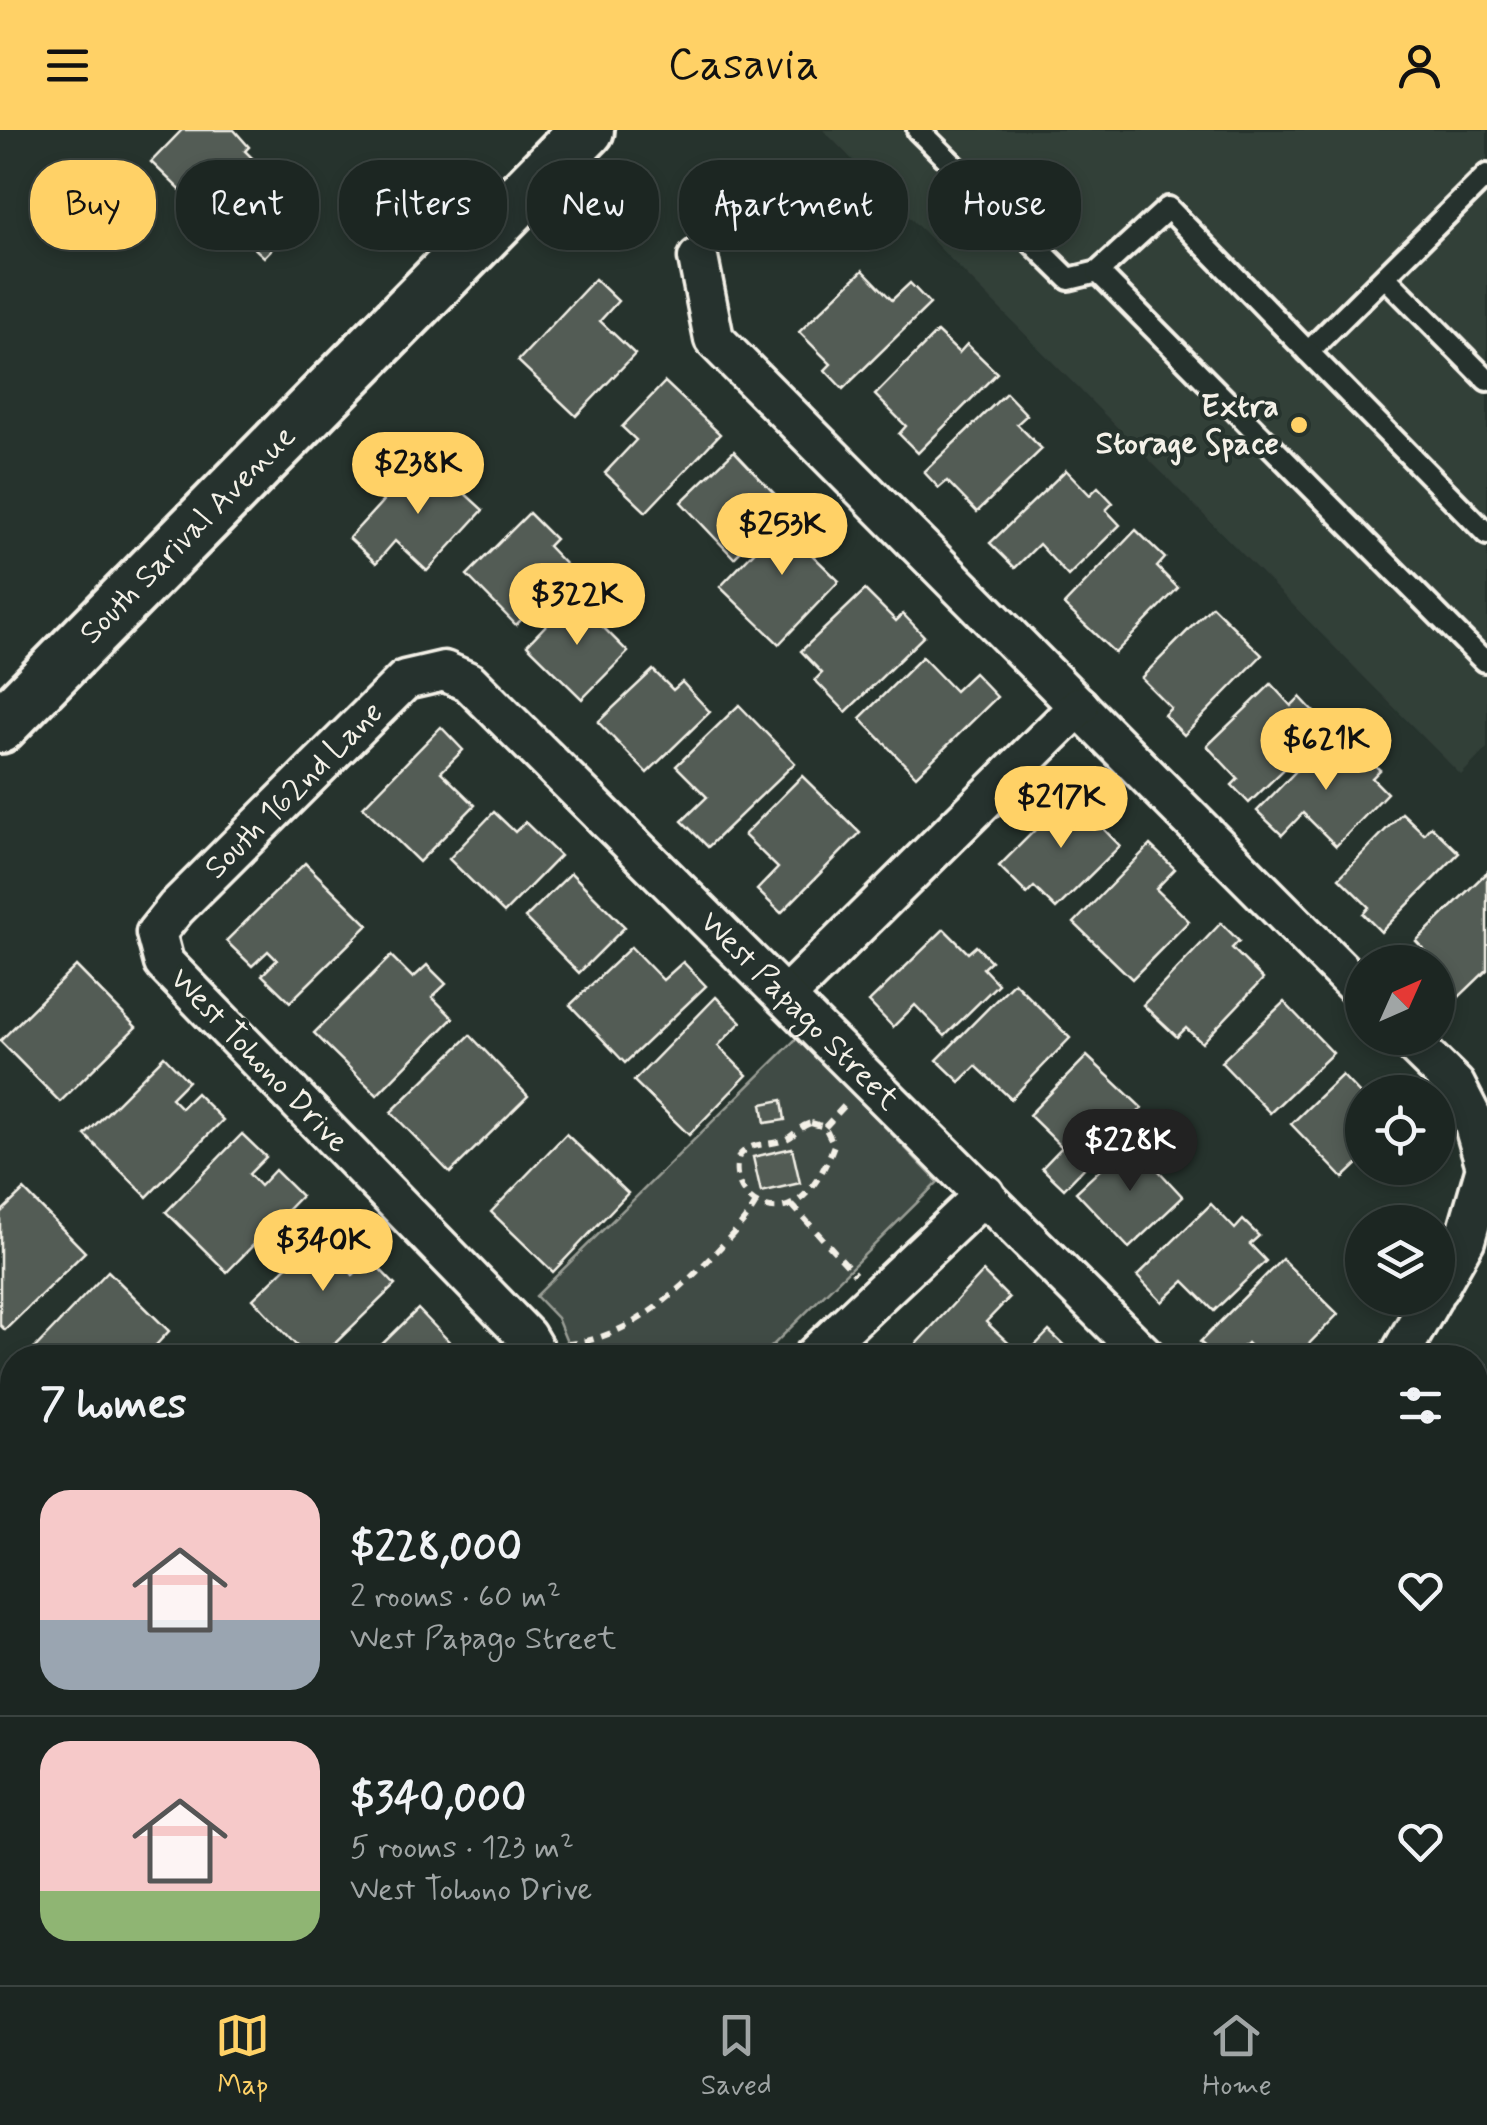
<!DOCTYPE html>
<html lang="en">
<head>
<meta charset="utf-8">
<style>
	body { margin:0; font-family:Mynerve,sans-serif; background:#29322f; color:#f1f3f6; height:100vh; display:flex; flex-direction:column; font-size:38px; white-space:nowrap }
	* { box-sizing:border-box; margin:0 }
	p { font-size:32px; color:#a0a5a5 }
	.icon { flex:none; width:55px; height:55px; fill:none; stroke:currentColor; stroke-width:2; stroke-linecap:round; stroke-linejoin:round }
	.map { position:relative; flex:1; overflow:hidden }
	.sheet { position:absolute; left:0px; top:1215px; width:1488px; height:640px; display:flex; flex-direction:column; background:#1c2622; border-radius:40px 40px 0 0; box-shadow:0 5px 15px #0003,0 0 0 2px #3a4340 }
	.sheet>* { flex:none }
	.top-card { position:absolute; left:30px; top:30px; width:1428px; height:90px; display:flex; gap:20px }
	.needle { width:65px; rotate:45deg }
	.buttons { position:absolute; left:1345px; top:815px; display:grid; gap:20px }
	.buttons a { display:grid; place-items:center; width:110px; height:110px; border-radius:50%; background:#1c2622; box-shadow:0 5px 15px #0003,0 0 0 2px #3a4340; font-size:50px }
	.price { position:absolute; translate:-50% -85px; padding:0 22px; border-radius:35px; background:#ffd166; color:#111; font-size:32px; line-height:65px; filter:drop-shadow(0 2px 5px #0008) }
	.price::after { content:''; position:absolute; left:50%; top:60px; width:30px; height:22px; margin-left:-15px; background:inherit; clip-path:polygon(0 0,100% 0,50% 100%) }
	.price.selected { background:#222; color:#fff }
	ul { padding:0; list-style:none }
	li { display:flex; align-items:center; gap:30px; height:250px; padding:0 40px }
	li+li { border-top:2px solid #3a4340 }
	li span { display:grid; place-items:center; flex:none; width:280px; height:200px; border-radius:30px; color:#555 }
	li>.icon { margin-inline-start:auto }
	span .icon { width:120px; height:120px; fill:#fffc; stroke-width:1 }
	li b { font-size:42px }
	h2 { display:flex; justify-content:space-between; align-items:center; height:120px; padding:0 40px; font-size:42px }
	.tag { padding:0 35px; border-radius:40px; background:#1c2622; box-shadow:0 5px 15px #0003,0 0 0 2px #3a4340; font-size:35px; line-height:90px }
	.tag.selected { background:#ffd166; color:#111 }
	header { display:flex; justify-content:space-between; align-items:center; height:130px; padding:0 40px; background:#ffd166; color:#111; font-size:45px; font-weight:600 }
	.tab-bar { display:flex; justify-content:space-around; align-items:center; height:140px; border-top:2px solid #3a4340; background:#1c2622; font-size:28px; color:#a0a5a5 }
	.tab-bar a { display:grid; justify-items:center; gap:5px }
	.tab-bar .selected { color:#ffd166 }
	.map>svg:first-child { display:block }
</style>
</head>
<body>
<header><svg class="icon" aria-label="menu" viewBox="0 0 24 24"><path d="M4 6h16M4 12h16M4 18h16"/></svg>Casavia<svg class="icon" aria-label="person" viewBox="0 0 24 24"><circle cx="12" cy="8" r="4"/><path d="M4 21q1-7 8-7t8 7"/></svg></header>
<div class="map">
<svg width="1487" height="1855" viewBox="0 0 1487 1855">
	<rect width="100%" height="100%" fill="#26332d"/>
	<filter id="ink" filterUnits="userSpaceOnUse"><feTurbulence type="fractalNoise" baseFrequency=".01" numOctaves="2"/><feDisplacementMap in="SourceGraphic" scale="20" xChannelSelector="R" yChannelSelector="G"/><feConvolveMatrix kernelMatrix="1 2 1 2 8 2 1 2 1" color-interpolation-filters="sRGB"/></filter>
	<g filter="url(#ink)">
		<path fill="#333f39" d="M 823,0 L 1487,0 L 1487,618 L 1461,645 Z"/>
		<path fill="#414b45" stroke="#9a9e96" stroke-width="2.5" d="M 798,907 L 938,1052 L 761,1227 L 573,1227 L 557,1188 L 536,1166 Z"/>
		<g fill="#525c55" stroke="#f4f1e8" stroke-width="2.5">
			<path d="M 182,0 L 234,0 L 249,17 L 245,21 L 291,66 L 278,79 L 295,95 L 264,127 L 234,99 L 227,105 L 151,32 Z"/>
			<path d="M 863,140 L 892,170 L 910,153 L 930,174 L 843,259 L 825,240 L 831,234 L 799,202 Z"/>
			<path d="M 595,149 L 618,171 L 600,191 L 635,224 L 576,286 L 518,231 Z"/>
			<path d="M 937,202 L 959,223 L 967,214 L 997,243 L 918,323 L 899,304 L 906,296 L 875,265 Z"/>
			<path d="M 665,252 L 720,304 L 646,382 L 605,343 L 636,310 L 622,297 Z"/>
			<path d="M 1006,263 L 1027,285 L 1017,294 L 1042,319 L 977,382 L 947,351 L 939,358 L 924,342 Z"/>
			<path d="M 734,321 L 787,377 L 734,428 L 681,372 Z"/>
			<path d="M 424,326 L 483,380 L 427,441 L 395,411 L 376,433 L 349,408 Z"/>
			<path d="M 1066,340 L 1090,365 L 1098,357 L 1113,373 L 1106,380 L 1120,395 L 1068,446 L 1039,414 L 1015,438 L 990,413 Z"/>
			<path d="M 798,376 L 823,400 L 805,418 L 839,451 L 779,514 L 720,457 Z"/>
			<path d="M 529,383 L 555,409 L 548,416 L 571,440 L 516,495 L 467,445 Z"/>
			<path d="M 1136,400 L 1165,428 L 1157,437 L 1178,458 L 1115,523 L 1064,475 Z"/>
			<path d="M 865,460 L 896,491 L 903,484 L 924,506 L 846,582 L 815,550 L 822,543 L 801,521 Z"/>
			<path d="M 573,467 L 628,522 L 582,569 L 527,515 Z"/>
			<path d="M 1212,476 L 1262,525 L 1184,605 L 1164,585 L 1171,578 L 1141,548 Z"/>
			<path d="M 922,527 L 955,561 L 974,543 L 997,567 L 916,646 L 860,588 Z"/>
			<path d="M 653,540 L 673,560 L 682,552 L 710,582 L 647,643 L 598,592 Z"/>
			<path d="M 1271,554 L 1291,576 L 1300,567 L 1328,597 L 1249,673 L 1232,655 L 1238,649 L 1207,616 Z"/>
			<path d="M 739,575 L 795,633 L 708,717 L 682,691 L 707,667 L 676,636 Z"/>
			<path d="M 441,597 L 463,620 L 441,642 L 475,675 L 419,732 L 363,677 Z"/>
			<path d="M 1330,606 L 1356,631 L 1363,624 L 1380,640 L 1372,648 L 1387,663 L 1336,716 L 1303,683 L 1282,705 L 1257,681 Z"/>
			<path d="M 802,646 L 860,703 L 781,783 L 757,760 L 778,738 L 744,705 Z"/>
			<path d="M 1078,657 L 1097,676 L 1089,684 L 1120,716 L 1056,779 L 1034,757 L 1027,764 L 999,736 Z"/>
			<path d="M 494,682 L 515,702 L 525,692 L 560,726 L 504,783 L 449,729 Z"/>
			<path d="M 1402,683 L 1424,704 L 1431,696 L 1459,723 L 1381,802 L 1363,784 L 1369,777 L 1339,748 Z"/>
			<path d="M 1150,715 L 1175,739 L 1156,759 L 1189,791 L 1132,849 L 1074,793 Z"/>
			<path d="M 305,733 L 368,795 L 290,872 L 262,845 L 277,830 L 268,821 L 252,836 L 226,811 Z"/>
			<path d="M 1487,742 L 1487,840 L 1459,867 L 1441,849 L 1447,843 L 1416,811 Z"/>
			<path d="M 571,743 L 625,797 L 579,843 L 525,788 Z"/>
			<path d="M 1221,793 L 1239,811 L 1232,818 L 1263,849 L 1202,913 L 1186,898 L 1177,907 L 1143,875 Z"/>
			<path d="M 944,799 L 968,823 L 976,816 L 991,831 L 983,838 L 998,854 L 945,906 L 915,875 L 893,897 L 869,872 Z"/>
			<path d="M 631,817 L 663,850 L 683,832 L 706,856 L 625,933 L 570,875 Z"/>
			<path d="M 391,826 L 413,848 L 427,835 L 446,854 L 432,867 L 453,888 L 377,965 L 314,903 Z"/>
			<path d="M 76,836 L 136,897 L 60,972 L 0,911 Z"/>
			<path d="M 1014,852 L 1070,908 L 1011,969 L 976,936 L 960,952 L 937,930 Z"/>
			<path d="M 716,867 L 741,892 L 718,916 L 747,945 L 689,1005 L 634,951 Z"/>
			<path d="M 1284,872 L 1333,923 L 1270,983 L 1221,932 Z"/>
			<path d="M 470,905 L 528,966 L 450,1043 L 391,982 Z"/>
			<path d="M 164,926 L 188,951 L 171,968 L 181,978 L 196,963 L 223,990 L 147,1067 L 85,1005 Z"/>
			<path d="M 1087,926 L 1142,978 L 1064,1059 L 1042,1038 L 1062,1017 L 1029,985 Z"/>
			<path d="M 1342,945 L 1362,966 L 1362,1030 L 1343,1048 L 1291,994 Z"/>
			<path d="M 782,970 L 785,990 L 765,993 L 762,974 Z"/>
			<path d="M 242,1004 L 266,1027 L 249,1044 L 260,1056 L 275,1040 L 301,1066 L 227,1142 L 166,1082 Z"/>
			<path d="M 566,1004 L 628,1063 L 553,1142 L 491,1082 Z"/>
			<path d="M 1131,1011 L 1183,1067 L 1129,1118 L 1076,1062 Z"/>
			<path d="M 792,1018 L 800,1053 L 761,1062 L 753,1027 Z"/>
			<path d="M 24,1060 L 85,1122 L 5,1200 L 0,1195 L 0,1083 Z"/>
			<path d="M 1211,1074 L 1235,1099 L 1243,1090 L 1259,1106 L 1250,1114 L 1266,1131 L 1214,1181 L 1184,1151 L 1162,1172 L 1137,1146 Z"/>
			<path d="M 332,1093 L 359,1122 L 345,1136 L 353,1145 L 370,1129 L 395,1155 L 320,1228 L 308,1228 L 253,1169 Z"/>
			<path d="M 1282,1129 L 1338,1184 L 1295,1228 L 1262,1228 L 1247,1213 L 1232,1228 L 1217,1228 L 1200,1212 Z"/>
			<path d="M 108,1141 L 169,1201 L 144,1228 L 38,1228 L 32,1221 Z"/>
			<path d="M 983,1142 L 1009,1168 L 986,1192 L 1016,1220 L 1009,1228 L 903,1228 Z"/>
			<path d="M 418,1179 L 465,1228 L 368,1228 Z"/>
			<path d="M 1049,1201 L 1074,1225 L 1023,1228 Z"/>
			<path d="M 1475,1228 L 1487,1235 L 1487,1316 L 1475,1309 Z"/>
			<path d="M 1475,1342 L 1487,1350 L 1487,1414 L 1477,1431 Z"/>
			<path d="M 12,1398 L 12,1516 L 0,1528 L 0,1410 Z"/>
			<path d="M 313,1842 L 363,1842 L 351,1855 L 326,1855 Z"/>
			<path d="M 390,1842 L 449,1842 L 458,1851 L 454,1855 L 377,1855 Z"/>
			<path d="M 641,1842 L 688,1842 L 675,1855 L 654,1855 Z"/>
		</g>
		<g fill="none" stroke-linecap="round" stroke-linejoin="round">
			<g stroke="#f4f1e8" stroke-width="28">
				<g id="service">
					<path d="M 918,0 L 1069,149 L 1098,142 L 1168,78 L 1308,222 L 1487,45"/>
					<path d="M 1098,142 L 1484,531 L 1487,528"/>
					<path d="M 1385,147 L 1487,250"/>
					<path d="M 1308,222 L 1487,404"/>
				</g>
			</g>
			<g stroke="#f4f1e8" stroke-width="45">
				<g id="minor">
					<path d="M 698,128 L 714,209 L 1362,862"/>
					<path d="M 785,867 L 1079,576"/>
					<path d="M 1407,908 L 1455,955 L 1472,988 L 1486,1037 L 1465,1110 L 1438,1158"/>
					<path id="s1" d="M 539,1228 L 526,1206 L 164,833 L 156,803 L 176,778 L 405,550 L 444,541 L 469,552 L 1147,1228"/>
					<path d="M 812,1228 L 985,1064"/>
					<path d="M 1398,1228 L 1432,1168"/>
					<path d="M 0,1282 L 12,1295"/>
					<path d="M 1475,1510 L 1487,1517"/>
					<path d="M 552,1842 L 564,1855"/>
					<path d="M 958,1855 L 976,1842"/>
				</g>
			</g>
			<g stroke="#f4f1e8" stroke-width="55">
				<g id="tertiary">
					<path d="M 0,1696 L 12,1709"/>
					<path d="M 1475,1761 L 1487,1746"/>
					<path d="M 147,1842 L 160,1855"/>
					<path d="M 1397,1855 L 1408,1842"/>
				</g>
			</g>
			<g stroke="#f4f1e8" stroke-width="60">
				<g id="secondary">
					<path id="s2" d="M 0,596 L 587,0"/>
				</g>
			</g>
			<g stroke="#f4f1e8" stroke-width="6" stroke-dasharray="10 8" stroke-linecap="butt">
				<path d="M 811,993 L 825,997 L 834,1015 C 827,1034 813,1063 794,1073 C 763,1091 727,1059 739,1026 C 753,1010 766,1017 784,1010 C 795,1006 799,996 811,993 Z"/>
				<path d="M 825,997 L 848,972"/>
				<path d="M 792,1075 L 855,1144"/>
				<path d="M 566,1214 C 628,1209 675,1165 716,1122 C 730,1107 746,1091 756,1073"/>
			</g>
			<use href="#service" stroke="#26332d" stroke-width="20"/>
			<use href="#minor" stroke="#26332d" stroke-width="38"/>
			<use href="#tertiary" stroke="#26332d" stroke-width="48"/>
			<use href="#secondary" stroke="#26332d" stroke-width="52"/>
		</g>
	</g>
	<circle fill="#ffd166" stroke="#26332d" stroke-width="4" cx="1299" cy="295" r="10"/>
	<g text-anchor="middle" dominant-baseline="central" stroke-width="8" stroke-linejoin="round" paint-order="stroke">
		<g font-size="32" font-weight="bold" fill="#f4f1e8" stroke="#26332d" text-anchor="end">
			<text x="1279" y="277">Extra<tspan x="1279" dy="37">Storage Space</tspan></text>
		</g>
		<g font-size="32" fill="#f4f1e8" stroke="#26332d">
			<text stroke="none"><textPath href="#s2" startOffset="268">South Sarival Avenue</textPath></text>
			<text stroke="none"><textPath href="#s1" startOffset="775">South 162nd Lane</textPath></text>
			<text stroke="none"><textPath href="#s1" startOffset="1465">West Papago Street</textPath></text>
			<text transform="translate(259 931) rotate(46)">West Tohono Drive</text>
		</g>
	</g>
</svg>
<div class="buttons">
<a><svg class="needle" viewBox="-14 -14 28 28"><path d="M0-13l5 13h-10z" fill="#e53935"/><path d="M0 13l5-13h-10z" fill="#a0a5a5"/></svg></a>
<a><svg class="icon" aria-label="locate" viewBox="0 0 24 24"><circle cx="12" cy="12" r="6"/><path d="M12 2v4M12 18v4M2 12h4M18 12h4"/></svg></a>
<a><svg class="icon" aria-label="layers" viewBox="0 0 24 24"><path d="M12 4l9 5-9 5-9-5zM3 14l9 5 9-5"/></svg></a>
</div>
<b class="price" style="left:418px;top:387px">$238K</b>
<b class="price" style="left:782px;top:448px">$253K</b>
<b class="price" style="left:577px;top:518px">$322K</b>
<b class="price" style="left:1326px;top:663px">$621K</b>
<b class="price" style="left:1061px;top:721px">$217K</b>
<b class="price selected" style="left:1130px;top:1064px">$228K</b>
<b class="price" style="left:323px;top:1164px">$340K</b>
<div class="top-card">
<a class="tag selected">Buy</a>
<a class="tag">Rent</a>
<a class="tag">Filters</a>
<a class="tag">New</a>
<a class="tag">Apartment</a>
<a class="tag">House</a>
</div>
<section class="sheet">
<h2>7 homes<svg class="icon" aria-label="filters" viewBox="0 0 24 24"><path d="M4 7h16M4 17h16"/><circle cx="9" cy="7" r="2"/><circle cx="15" cy="17" r="2"/></svg></h2>
<ul>
<li><span style="background:linear-gradient(#f6c9c9 65%,#9aa5b1 0)"><svg class="icon" aria-label="home" viewBox="0 0 24 24"><path d="M3 11l9-7 9 7M6 9v11h12V9"/></svg></span><div><b>$228,000</b><p>2 rooms · 60 m²</p><p>West Papago Street</p></div><svg class="icon" aria-label="heart" viewBox="0 0 24 24"><path d="M12 20l-8-8c-3-5 5-10 8-4 3-6 11-1 8 4z"/></svg></li>
<li><span style="background:linear-gradient(#f6c9c9 75%,#8fb573 0)"><svg class="icon" aria-label="home" viewBox="0 0 24 24"><path d="M3 11l9-7 9 7M6 9v11h12V9"/></svg></span><div><b>$340,000</b><p>5 rooms · 123 m²</p><p>West Tohono Drive</p></div><svg class="icon" aria-label="heart" viewBox="0 0 24 24"><path d="M12 20l-8-8c-3-5 5-10 8-4 3-6 11-1 8 4z"/></svg></li>
</ul>
</section>
</div>
<nav class="tab-bar">
<a class="selected"><svg class="icon" aria-label="map" viewBox="0 0 24 24"><path d="M3 6l6-2 6 2 6-2v14l-6 2-6-2-6 2zM9 4v14M15 6v14"/></svg>Map</a>
<a><svg class="icon" aria-label="saved" viewBox="0 0 24 24"><path d="M7 4h10v16l-5-4-5 4z"/></svg>Saved</a>
<a><svg class="icon" aria-label="home" viewBox="0 0 24 24"><path d="M3 11l9-7 9 7M6 9v11h12V9"/></svg>Home</a>
</nav>
</body>
</html>
